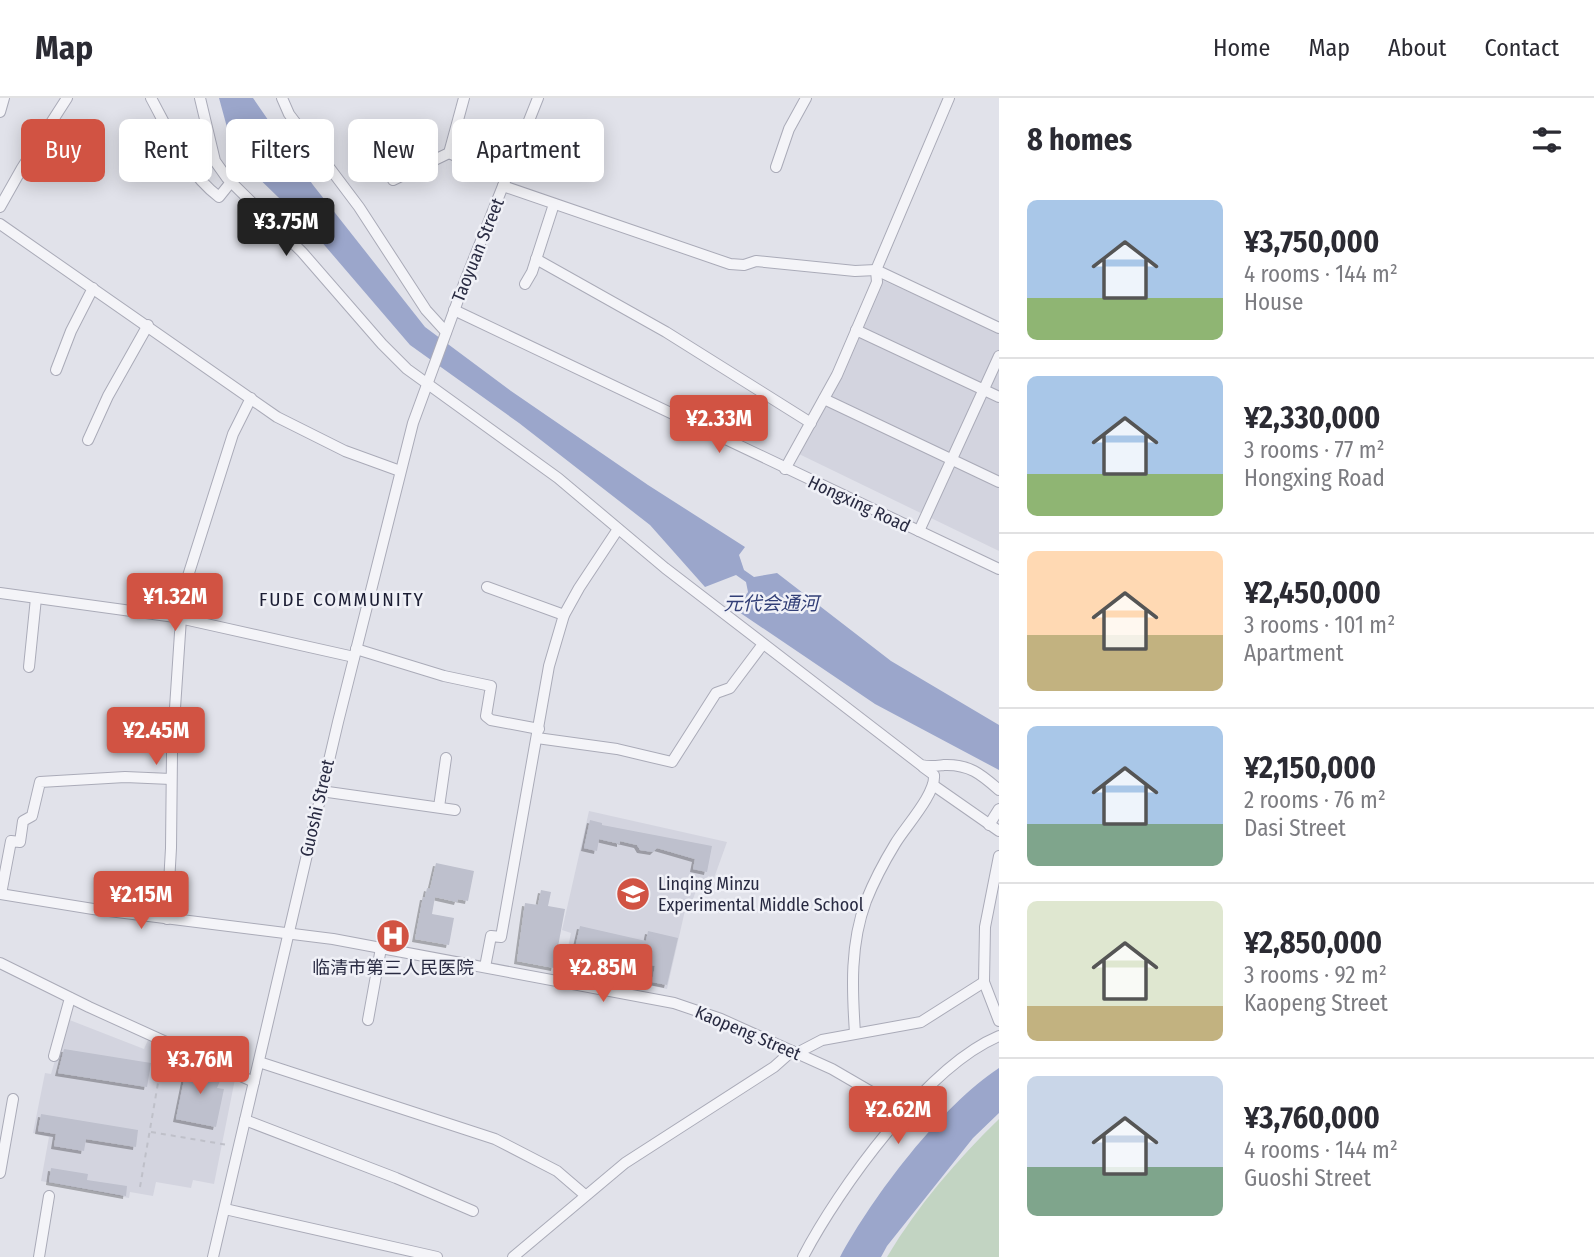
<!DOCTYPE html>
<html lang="en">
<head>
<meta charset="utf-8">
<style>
	body { margin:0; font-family:"Fira Sans Condensed","Noto Sans SC",sans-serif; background:#f7f7f7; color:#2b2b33; height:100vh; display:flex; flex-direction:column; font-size:26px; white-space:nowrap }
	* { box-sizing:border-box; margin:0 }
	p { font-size:23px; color:#7c7c81 }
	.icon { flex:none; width:38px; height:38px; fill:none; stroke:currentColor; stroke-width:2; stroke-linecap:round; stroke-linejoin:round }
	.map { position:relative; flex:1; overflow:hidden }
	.sheet { display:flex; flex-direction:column; background:#fff; width:595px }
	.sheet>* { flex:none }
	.guide { position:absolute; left:21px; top:21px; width:665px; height:63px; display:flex; gap:14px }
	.price { position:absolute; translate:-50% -60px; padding:0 16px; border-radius:7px; background:#d15343; color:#fff; font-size:23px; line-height:46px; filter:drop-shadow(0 2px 4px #0008) }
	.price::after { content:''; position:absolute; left:50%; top:42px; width:21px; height:16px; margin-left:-10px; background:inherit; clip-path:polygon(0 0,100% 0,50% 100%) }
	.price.active { background:#222; color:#fff }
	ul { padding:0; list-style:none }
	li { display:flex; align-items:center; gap:21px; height:175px; padding:0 28px }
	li+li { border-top:2px solid #e1e1e2 }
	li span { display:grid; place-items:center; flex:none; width:196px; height:140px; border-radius:10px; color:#555 }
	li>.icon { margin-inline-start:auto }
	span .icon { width:84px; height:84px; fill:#fffc; stroke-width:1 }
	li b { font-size:30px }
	h2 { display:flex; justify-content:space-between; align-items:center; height:84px; padding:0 28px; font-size:30px }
	.tag { padding:0 24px; border-radius:10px; background:#fff; box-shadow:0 4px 18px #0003; font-size:24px; line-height:63px }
	.tag.active { background:#d15343; color:#fff }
	header { display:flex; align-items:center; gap:42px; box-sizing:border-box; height:98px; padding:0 35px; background:#fff; border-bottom:2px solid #e1e1e2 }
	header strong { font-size:33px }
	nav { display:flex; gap:38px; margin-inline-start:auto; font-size:24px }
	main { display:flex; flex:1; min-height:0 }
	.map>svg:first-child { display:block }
</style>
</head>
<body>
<header>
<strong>Map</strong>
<nav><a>Home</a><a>Map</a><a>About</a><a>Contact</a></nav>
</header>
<main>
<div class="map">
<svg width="999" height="1159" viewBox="0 0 999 1159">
	<defs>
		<filter id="shadow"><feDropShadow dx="-3" dy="3" stdDeviation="0" flood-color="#0004"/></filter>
	</defs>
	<rect width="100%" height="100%" fill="#e1e2ea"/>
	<g fill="#d3d4df">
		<path d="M 882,182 L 999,235 L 999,453 L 799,356 L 834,290 Z"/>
		<path d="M 589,713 L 727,744 L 714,780 L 708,778 L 706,784 L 700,782 L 690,809 L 686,808 L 667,891 L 564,868 L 571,835 L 562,832 Z"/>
		<path d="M 67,921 L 144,951 L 148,942 L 235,981 L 214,1086 L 193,1082 L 191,1090 L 156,1084 L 153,1098 L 130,1094 L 129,1100 L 41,1083 L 49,1039 L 33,1035 L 45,975 L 51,976 Z"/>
	</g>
	<path fill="#c2d4c2" d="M 999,1021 L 999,1159 L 887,1159 C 918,1107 956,1063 999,1021 Z"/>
	<g fill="#9ba6cb">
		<path d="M 219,0 L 253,0 L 313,87 L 425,229 L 511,293 L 648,387 L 745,449 L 739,457 L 744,472 L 754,479 L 777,475 L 891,563 L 999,627 L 999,672 L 875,606 L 736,512 L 748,494 L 746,484 L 736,477 L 705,489 L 650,427 L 519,325 L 410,247 L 308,128 L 243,65 L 231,44 Z"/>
		<path d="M 999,970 L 999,1015 L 973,1040 L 887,1148 L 881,1159 L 840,1159 C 873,1098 941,1008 999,970 Z"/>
	</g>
	<g fill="#bec0cd" filter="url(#shadow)">
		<path d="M 590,722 L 602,725 L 602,727 L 712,748 L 707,774 L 693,771 L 695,761 L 657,750 L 653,754 L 640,752 L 637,747 L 620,743 L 620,746 L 599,741 L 597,753 L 584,750 Z"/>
		<path d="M 436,765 L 474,773 L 468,803 L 458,801 L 457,804 L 435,799 L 432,816 L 454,820 L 449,847 L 415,841 L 423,799 L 425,799 L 427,790 L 430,791 Z"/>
		<path d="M 541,792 L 551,794 L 548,808 L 565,811 L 554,870 L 517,863 L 525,805 L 538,807 Z"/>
		<path d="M 580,828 L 646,843 L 648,833 L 678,840 L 667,887 L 652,884 L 655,868 L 616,859 L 616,861 L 575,850 Z"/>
		<path d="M 64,951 L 151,965 L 147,989 L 58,975 Z"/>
		<path d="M 187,962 L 222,978 L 217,990 L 224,991 L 216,1029 L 176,1021 L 186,972 L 183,970 Z"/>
		<path d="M 41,1016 L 138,1032 L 136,1049 L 86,1041 L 84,1053 L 54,1048 L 56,1036 L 38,1033 Z"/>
		<path d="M 51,1070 L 88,1076 L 87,1082 L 127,1088 L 126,1098 L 49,1084 Z"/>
	</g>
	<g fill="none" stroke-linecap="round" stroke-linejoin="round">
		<g stroke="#aaabb8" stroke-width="12">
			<g id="minor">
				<path d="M 151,0 C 170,35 187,75 219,99 L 231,84"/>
				<path d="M 200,0 L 215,63 L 227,80 L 302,154 L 382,246 L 407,271 L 558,380 L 665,470 L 921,667 C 930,669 935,668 944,667 C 969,666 981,676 999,692"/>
				<path d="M 282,0 L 289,16 L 359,109 L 426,212 L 446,234"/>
				<path d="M 0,14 L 4,0"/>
				<path d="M 449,55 L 506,81"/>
				<path d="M 776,69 L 789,31 L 806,0"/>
				<path d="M 393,82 L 449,55 L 464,0"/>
				<path d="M 503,88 L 730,166 L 744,167 L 756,163 L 855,173 L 876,172 L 999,230"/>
				<path d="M 0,109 L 22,70 L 67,0"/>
				<path d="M 0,126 L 277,319 L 345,353 L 400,373"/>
				<path d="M 536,161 L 666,234 L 811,325"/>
				<path d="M 525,186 L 532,174 L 554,106"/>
				<path d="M 454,212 L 999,471"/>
				<path d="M 856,232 L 999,299"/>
				<path d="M 56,272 L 71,233 L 93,190"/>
				<path d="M 824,301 L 999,384"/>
				<path d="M 88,342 L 108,298 L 148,227"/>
				<path d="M 785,371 L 837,277 L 877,184 L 876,172 L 949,0"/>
				<path d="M 919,433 L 999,258"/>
				<path d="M 487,489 L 564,517"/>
				<path d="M 0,495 L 175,519 L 354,559"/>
				<path d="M 175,519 L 233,336 L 251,300"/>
				<path d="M 356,551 L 444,578 L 491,588 L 486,618 L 491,622 L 539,631"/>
				<path d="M 29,569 L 36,500"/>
				<path d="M 537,640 L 617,651 L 672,664 L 716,595 L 730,590 L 763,546"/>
				<path d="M 933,687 L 999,733"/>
				<path d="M 321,693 L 455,712"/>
				<path d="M 439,709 L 446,660"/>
				<path d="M 989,727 L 999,711"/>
				<path d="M 999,758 L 985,829 L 984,884 L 999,923"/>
				<path d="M 0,796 L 93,811 L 333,841 L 674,905 L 721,921 L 832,971 L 906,1014"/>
				<path d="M 1,796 L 11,743 L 20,744 L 23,723 L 32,718 L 40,684 L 125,679 L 171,681"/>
				<path d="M 167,821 L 171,750 L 172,655 L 181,520"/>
				<path d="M 0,865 L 89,909 L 254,984"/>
				<path d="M 485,869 L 491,838 L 501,839 L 549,568 L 564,517 L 579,490 L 618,431"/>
				<path d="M 368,922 L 381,850"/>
				<path d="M 855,935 C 852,891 850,846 866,803 C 874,783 884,764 895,746 C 905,729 936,696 934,677 L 923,669"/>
				<path d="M 797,955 L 822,942 L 921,924 L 984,884"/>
				<path d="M 54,958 L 70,900"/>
				<path d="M 259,964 L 495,1041 L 557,1073 L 585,1097"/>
				<path d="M 245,1022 L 396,1080 L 473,1113"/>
				<path d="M 0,1075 L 13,1001"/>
				<path d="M 225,1111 L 437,1159"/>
				<path d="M 39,1159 L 49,1098"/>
				<path d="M 213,1159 L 338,624 L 413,325 L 465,183 L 538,0"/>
				<path d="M 513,1159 L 625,1065 L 774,969 L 792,953"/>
				<path d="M 803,1159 C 839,1090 927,968 999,938"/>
			</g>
		</g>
		<g stroke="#bfc0c9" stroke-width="2" stroke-dasharray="5 5" stroke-linecap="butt">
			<path d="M 151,1034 L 228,1047"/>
			<path d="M 140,1089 L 162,962"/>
		</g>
		<use href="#minor" stroke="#f4f4f8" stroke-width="10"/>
	</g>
	<defs>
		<g id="school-disc" transform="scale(1.75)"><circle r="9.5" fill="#d15343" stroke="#f0f1f7"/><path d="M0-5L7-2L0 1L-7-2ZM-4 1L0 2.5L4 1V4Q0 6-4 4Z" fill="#fff"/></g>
		<g id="hospital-disc" transform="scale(1.75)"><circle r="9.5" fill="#d15343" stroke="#f0f1f7"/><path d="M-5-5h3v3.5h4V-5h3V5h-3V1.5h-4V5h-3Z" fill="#fff"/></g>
	</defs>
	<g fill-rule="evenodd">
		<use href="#school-disc" x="633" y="796"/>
		<use href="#hospital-disc" x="393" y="838"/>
	</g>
	<g text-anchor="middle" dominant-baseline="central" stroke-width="5" stroke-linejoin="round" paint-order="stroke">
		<g font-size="18" fill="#292b42" stroke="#f0f1f7">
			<text transform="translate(478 152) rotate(-68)">Taoyuan Street</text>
			<text transform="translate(859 406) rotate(25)">Hongxing Road</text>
			<text transform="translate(317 710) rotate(-77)">Guoshi Street</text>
			<text transform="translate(748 935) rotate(23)">Kaopeng Street</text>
		</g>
		<g font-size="18" fill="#292b42" stroke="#f0f1f7" text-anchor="start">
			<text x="658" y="786">Linqing Minzu<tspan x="658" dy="21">Experimental Middle School</tspan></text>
			<text x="393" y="870" text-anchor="middle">临清市第三人民医院</text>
		</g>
		<g font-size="19" letter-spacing="2" fill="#1b1d33" stroke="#f0f1f7">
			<text x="342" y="501">FUDE COMMUNITY</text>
		</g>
		<g font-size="19" font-style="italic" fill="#323f77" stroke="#f0f1f7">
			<text x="771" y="505">元代会通河</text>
		</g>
	</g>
</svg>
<b class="price active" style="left:286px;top:160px">¥3.75M</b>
<b class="price" style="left:719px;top:357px">¥2.33M</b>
<b class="price" style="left:175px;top:535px">¥1.32M</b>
<b class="price" style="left:156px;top:669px">¥2.45M</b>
<b class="price" style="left:141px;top:833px">¥2.15M</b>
<b class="price" style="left:603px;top:906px">¥2.85M</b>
<b class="price" style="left:200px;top:998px">¥3.76M</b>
<b class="price" style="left:898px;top:1048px">¥2.62M</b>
<div class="guide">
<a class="tag active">Buy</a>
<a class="tag">Rent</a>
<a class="tag">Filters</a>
<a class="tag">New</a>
<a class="tag">Apartment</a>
</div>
</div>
<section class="sheet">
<h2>8 homes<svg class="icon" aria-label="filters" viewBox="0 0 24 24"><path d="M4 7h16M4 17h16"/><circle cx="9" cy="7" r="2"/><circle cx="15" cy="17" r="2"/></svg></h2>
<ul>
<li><span style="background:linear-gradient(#a9c7e8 70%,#8fb573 0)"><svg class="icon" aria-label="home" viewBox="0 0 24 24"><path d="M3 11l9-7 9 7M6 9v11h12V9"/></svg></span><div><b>¥3,750,000</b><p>4 rooms · 144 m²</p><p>House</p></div></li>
<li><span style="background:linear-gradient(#a9c7e8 70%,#8fb573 0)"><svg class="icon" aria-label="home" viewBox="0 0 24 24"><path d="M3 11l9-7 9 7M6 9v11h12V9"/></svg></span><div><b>¥2,330,000</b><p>3 rooms · 77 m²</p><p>Hongxing Road</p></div></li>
<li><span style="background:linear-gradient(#ffd9b3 60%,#c2b280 0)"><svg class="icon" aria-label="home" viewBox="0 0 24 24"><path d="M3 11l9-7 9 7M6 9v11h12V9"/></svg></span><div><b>¥2,450,000</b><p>3 rooms · 101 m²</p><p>Apartment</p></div></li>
<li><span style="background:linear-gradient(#a9c7e8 70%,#7fa58c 0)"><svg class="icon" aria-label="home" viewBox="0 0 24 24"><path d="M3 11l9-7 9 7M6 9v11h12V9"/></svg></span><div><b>¥2,150,000</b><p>2 rooms · 76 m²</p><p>Dasi Street</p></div></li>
<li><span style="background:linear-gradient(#dfe7d0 75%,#c2b280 0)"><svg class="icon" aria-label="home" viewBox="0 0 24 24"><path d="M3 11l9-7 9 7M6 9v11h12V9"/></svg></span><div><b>¥2,850,000</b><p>3 rooms · 92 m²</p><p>Kaopeng Street</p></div></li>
<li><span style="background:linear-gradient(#c9d6e8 65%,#7fa58c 0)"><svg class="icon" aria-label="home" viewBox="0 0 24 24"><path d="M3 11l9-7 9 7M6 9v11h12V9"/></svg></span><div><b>¥3,760,000</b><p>4 rooms · 144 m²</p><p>Guoshi Street</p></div></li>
</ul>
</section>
</main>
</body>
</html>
